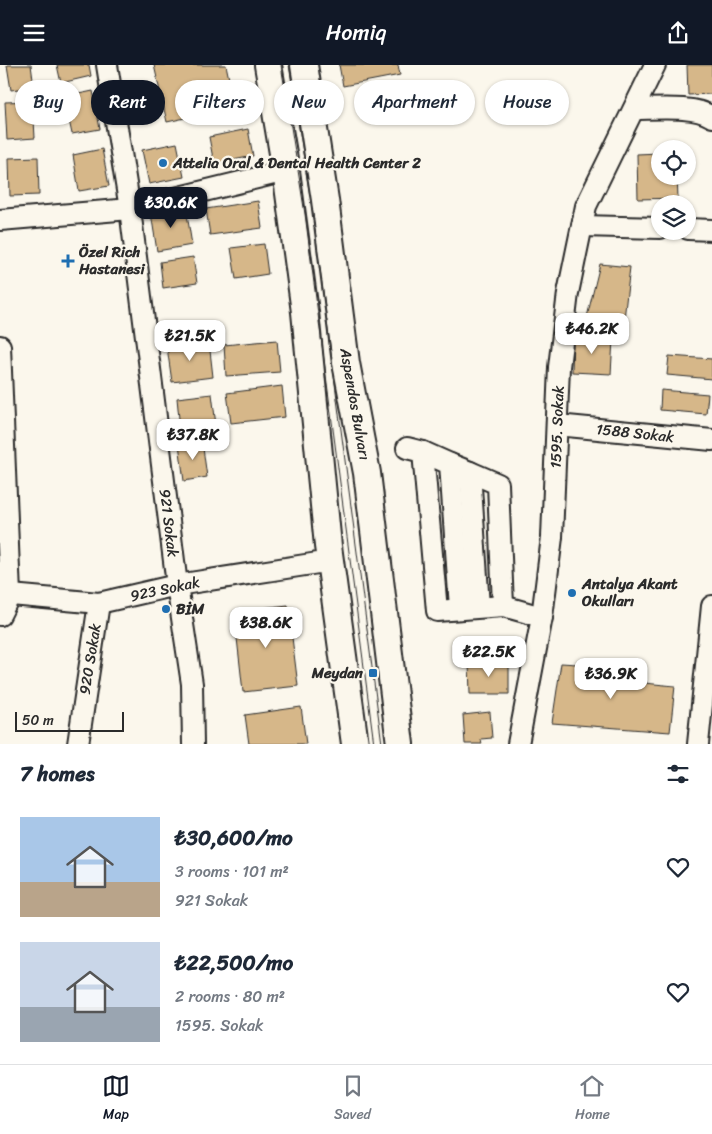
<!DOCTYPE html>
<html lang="en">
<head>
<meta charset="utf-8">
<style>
	body { margin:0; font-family:Sriracha,sans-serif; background:#f6f6f7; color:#1f2937; height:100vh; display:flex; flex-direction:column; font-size:19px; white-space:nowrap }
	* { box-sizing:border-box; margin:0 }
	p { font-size:16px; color:#747a83 }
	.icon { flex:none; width:28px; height:28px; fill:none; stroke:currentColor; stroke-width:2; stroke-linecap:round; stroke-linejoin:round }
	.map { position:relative; height:679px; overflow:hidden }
	.drawer { display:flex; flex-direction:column; background:#fff; flex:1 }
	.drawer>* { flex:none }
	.banner { position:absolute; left:15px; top:15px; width:682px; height:45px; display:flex; gap:10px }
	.buttons { position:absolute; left:651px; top:75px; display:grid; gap:10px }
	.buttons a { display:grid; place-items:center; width:45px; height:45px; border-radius:50%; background:#fff; box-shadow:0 1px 4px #0004; font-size:25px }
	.scale { position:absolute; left:15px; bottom:12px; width:109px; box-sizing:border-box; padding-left:5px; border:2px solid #2b2b2b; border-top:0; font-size:14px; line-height:18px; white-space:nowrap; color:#2b2b2b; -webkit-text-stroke:4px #fbf7ec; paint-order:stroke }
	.price { position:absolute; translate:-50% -42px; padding:0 11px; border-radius:10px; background:#fff; color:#222; font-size:16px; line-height:32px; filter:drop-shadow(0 1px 2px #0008) }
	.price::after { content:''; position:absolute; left:50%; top:30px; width:15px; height:11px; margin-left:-8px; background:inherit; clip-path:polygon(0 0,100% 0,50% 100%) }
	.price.current { background:#111827; color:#fff }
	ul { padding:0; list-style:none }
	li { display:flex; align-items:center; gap:15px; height:125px; padding:0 20px }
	li span { display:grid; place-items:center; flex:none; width:140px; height:100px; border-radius:0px; color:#555 }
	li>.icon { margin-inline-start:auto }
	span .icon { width:60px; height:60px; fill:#fffc; stroke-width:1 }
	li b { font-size:21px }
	h2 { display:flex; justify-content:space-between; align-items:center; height:60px; padding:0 20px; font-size:21px }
	.pill { padding:0 18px; border-radius:22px; background:#fff; box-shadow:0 1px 4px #0004; font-size:18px; line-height:45px }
	.pill.current { background:#111827; color:#fff }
	header { display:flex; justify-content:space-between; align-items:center; height:65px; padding:0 20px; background:#111827; color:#fff; font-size:22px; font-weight:600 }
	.dock { display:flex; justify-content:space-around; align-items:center; height:70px; border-top:1px solid #e0e1e3; background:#fff; font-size:14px; color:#747a83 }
	.dock a { display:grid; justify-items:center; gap:2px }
	.dock .current { color:#111827 }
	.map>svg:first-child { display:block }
</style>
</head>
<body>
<header><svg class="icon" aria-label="menu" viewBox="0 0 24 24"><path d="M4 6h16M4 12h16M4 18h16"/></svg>Homiq<svg class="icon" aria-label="share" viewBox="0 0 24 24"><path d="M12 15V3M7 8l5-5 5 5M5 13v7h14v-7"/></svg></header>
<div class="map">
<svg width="712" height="679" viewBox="0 0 712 679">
	<rect width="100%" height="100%" fill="#fbf7ec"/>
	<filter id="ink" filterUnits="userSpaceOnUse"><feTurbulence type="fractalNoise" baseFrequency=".02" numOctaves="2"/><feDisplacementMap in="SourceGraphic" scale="10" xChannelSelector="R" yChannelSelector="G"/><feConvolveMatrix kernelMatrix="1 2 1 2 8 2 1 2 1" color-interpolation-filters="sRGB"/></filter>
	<g filter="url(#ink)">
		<g fill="#d6b789" stroke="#2b2b2b">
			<path d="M 7,0 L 31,0 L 34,22 L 11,25 Z"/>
			<path d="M 57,0 L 89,0 L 91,11 L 61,18 Z"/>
			<path d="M 154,0 L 226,0 L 235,42 L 167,57 Z"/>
			<path d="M 339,0 L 398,0 L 400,10 L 343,21 Z"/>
			<path d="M 687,0 L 712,0 L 712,29 L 688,30 Z"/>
			<path d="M 93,26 L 100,64 L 72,69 L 64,32 Z"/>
			<path d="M 33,36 L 35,73 L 7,75 L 5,37 Z"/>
			<path d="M 248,64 L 253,91 L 214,99 L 209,72 Z"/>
			<path d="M 177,78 L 184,112 L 149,119 L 142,85 Z"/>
			<path d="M 102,84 L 109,121 L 79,126 L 73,90 Z"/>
			<path d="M 660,88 L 660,111 L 677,111 L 678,133 L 638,134 L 637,89 Z"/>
			<path d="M 38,92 L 39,130 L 10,131 L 9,93 Z"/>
			<path d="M 258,136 L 262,163 L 210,170 L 206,144 Z"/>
			<path d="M 186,143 L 192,180 L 157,186 L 151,148 Z"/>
			<path d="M 264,179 L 268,209 L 236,214 L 231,183 Z"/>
			<path d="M 193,192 L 197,218 L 163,223 L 160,197 Z"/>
			<path d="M 600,199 L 630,202 L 624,254 L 587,252 Z"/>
			<path d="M 573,272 L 613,274 L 611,309 L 572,307 Z"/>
			<path d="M 277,275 L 280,307 L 226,311 L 224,280 Z"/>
			<path d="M 209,277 L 213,312 L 172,317 L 167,282 Z"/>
			<path d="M 669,291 L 712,294 L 712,314 L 667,310 Z"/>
			<path d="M 282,321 L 285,352 L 231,358 L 227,328 Z"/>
			<path d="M 661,325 L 708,329 L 706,349 L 660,345 Z"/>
			<path d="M 212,329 L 216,360 L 180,364 L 177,333 Z"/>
			<path d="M 202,376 L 207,412 L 184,416 L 179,379 Z"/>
			<path d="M 288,540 L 298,621 L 243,627 L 234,546 Z"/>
			<path d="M 469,598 L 509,598 L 509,629 L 470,629 Z"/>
			<path d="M 561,598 L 624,602 L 623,616 L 675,621 L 670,667 L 552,658 Z"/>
			<path d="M 301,642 L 306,679 L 249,679 L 245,650 Z"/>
			<path d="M 490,647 L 492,673 L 481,674 L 482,679 L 465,679 L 463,650 Z"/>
		</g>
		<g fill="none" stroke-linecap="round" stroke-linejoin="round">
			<g stroke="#2b2b2b" stroke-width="24">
				<g id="minor">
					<path d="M 107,0 L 130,144 L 177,520 L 192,619 L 193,679"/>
					<path d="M 634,44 C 655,44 696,40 712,52"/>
					<path d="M 0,155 L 130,144 L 286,106"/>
					<path d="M 582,161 L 660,163"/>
					<path d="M 688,164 L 712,165"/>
					<path d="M 0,281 L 10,530 L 0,550"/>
					<path d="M 557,360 L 712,375"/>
					<path d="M 407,383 L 423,387 L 437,546 L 503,541 L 542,552"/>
					<path d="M 423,387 L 450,399 L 460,543"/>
					<path d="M 450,399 L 470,407 L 479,542"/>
					<path d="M 470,407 L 498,419 L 503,541"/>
					<path d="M 0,529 L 99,538 L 177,520 L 331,496"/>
					<path d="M 78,679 L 99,538"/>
					<path d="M 518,679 L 542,552 L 552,472 L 559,302 L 568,228 L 586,141 L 655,0"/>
					<path d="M 698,679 L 712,541"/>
				</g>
			</g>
			<g stroke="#2b2b2b" stroke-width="30">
				<g id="major">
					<path d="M 268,0 L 286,106 L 305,247 L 328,481 L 355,679"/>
					<path d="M 304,0 L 325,135 L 346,298 L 367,408 L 400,679"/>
				</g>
			</g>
			<use href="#minor" stroke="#fbf7ec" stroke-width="20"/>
			<use href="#major" stroke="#fbf7ec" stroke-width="26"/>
			<g stroke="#2b2b2b" stroke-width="1">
				<path d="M 281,0 L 305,149 L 374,679"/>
				<path d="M 289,0 L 313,150 L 382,679"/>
			</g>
		</g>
	</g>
	<g fill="#1f6fb2" stroke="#fbf7ec" stroke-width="2">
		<circle cx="163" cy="98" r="5"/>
		<path d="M65.5 188.5h5v5h5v5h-5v5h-5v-5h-5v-5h5z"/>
		<circle cx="572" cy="528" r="5"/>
		<circle cx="166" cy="544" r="5"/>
		<rect x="368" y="603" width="10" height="10" rx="2.5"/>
	</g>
	<g text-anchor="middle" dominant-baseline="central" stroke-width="4.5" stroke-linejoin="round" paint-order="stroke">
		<g font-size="15" font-weight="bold" fill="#2b2b2b" stroke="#fbf7ec" text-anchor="start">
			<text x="173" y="98">Attelia Oral &amp; Dental Health Center 2</text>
			<text x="79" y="187">Özel Rich<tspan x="79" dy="17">Hastanesi</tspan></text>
			<text x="582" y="519">Antalya Akant<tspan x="582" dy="17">Okulları</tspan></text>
			<text x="176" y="544">BİM</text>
			<text x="363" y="608" text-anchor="end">Meydan</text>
		</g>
		<g font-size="15" fill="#2b2b2b" stroke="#fbf7ec">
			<text transform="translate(355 339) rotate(80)">Aspendos Bulvarı</text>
			<text transform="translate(557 362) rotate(-88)">1595. Sokak</text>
			<text transform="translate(635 368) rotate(6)">1588 Sokak</text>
			<text transform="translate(169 458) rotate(83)">921 Sokak</text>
			<text transform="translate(165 524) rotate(-12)">923 Sokak</text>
			<text transform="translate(90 594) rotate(-81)">920 Sokak</text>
		</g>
	</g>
</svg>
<div class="buttons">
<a><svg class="icon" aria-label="locate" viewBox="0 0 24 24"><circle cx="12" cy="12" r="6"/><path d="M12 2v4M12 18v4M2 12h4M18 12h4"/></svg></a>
<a><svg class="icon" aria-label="layers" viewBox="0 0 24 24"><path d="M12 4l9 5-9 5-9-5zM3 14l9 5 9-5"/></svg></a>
</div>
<div class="scale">50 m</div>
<b class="price current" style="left:171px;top:164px">₺30.6K</b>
<b class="price" style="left:592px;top:290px">₺46.2K</b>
<b class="price" style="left:190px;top:297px">₺21.5K</b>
<b class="price" style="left:193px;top:396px">₺37.8K</b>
<b class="price" style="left:266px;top:584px">₺38.6K</b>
<b class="price" style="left:489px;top:613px">₺22.5K</b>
<b class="price" style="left:611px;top:635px">₺36.9K</b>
<div class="banner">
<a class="pill">Buy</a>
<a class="pill current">Rent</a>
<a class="pill">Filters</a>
<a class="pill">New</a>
<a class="pill">Apartment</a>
<a class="pill">House</a>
</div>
</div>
<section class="drawer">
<h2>7 homes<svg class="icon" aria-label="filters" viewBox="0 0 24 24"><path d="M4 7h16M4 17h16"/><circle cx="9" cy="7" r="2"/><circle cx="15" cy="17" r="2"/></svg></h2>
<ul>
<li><span style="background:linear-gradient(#a9c7e8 65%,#b9a48a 0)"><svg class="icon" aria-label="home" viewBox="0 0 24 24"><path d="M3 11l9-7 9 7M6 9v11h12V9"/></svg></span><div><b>₺30,600/mo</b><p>3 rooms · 101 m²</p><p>921 Sokak</p></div><svg class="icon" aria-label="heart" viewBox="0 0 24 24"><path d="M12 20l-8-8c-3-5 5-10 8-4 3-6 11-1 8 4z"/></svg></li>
<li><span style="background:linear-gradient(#c9d6e8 65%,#9aa5b1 0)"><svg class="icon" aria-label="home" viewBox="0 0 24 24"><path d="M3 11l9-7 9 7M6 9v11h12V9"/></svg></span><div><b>₺22,500/mo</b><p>2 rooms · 80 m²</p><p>1595. Sokak</p></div><svg class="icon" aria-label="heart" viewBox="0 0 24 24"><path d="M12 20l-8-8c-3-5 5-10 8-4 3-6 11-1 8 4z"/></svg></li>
</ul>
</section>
<nav class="dock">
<a class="current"><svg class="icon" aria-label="map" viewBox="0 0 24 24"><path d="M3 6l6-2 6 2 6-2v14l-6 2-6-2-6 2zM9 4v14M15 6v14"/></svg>Map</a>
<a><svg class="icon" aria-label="saved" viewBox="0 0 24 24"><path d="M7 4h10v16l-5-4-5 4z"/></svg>Saved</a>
<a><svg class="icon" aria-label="home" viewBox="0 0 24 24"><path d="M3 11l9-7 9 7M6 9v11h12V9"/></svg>Home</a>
</nav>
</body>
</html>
